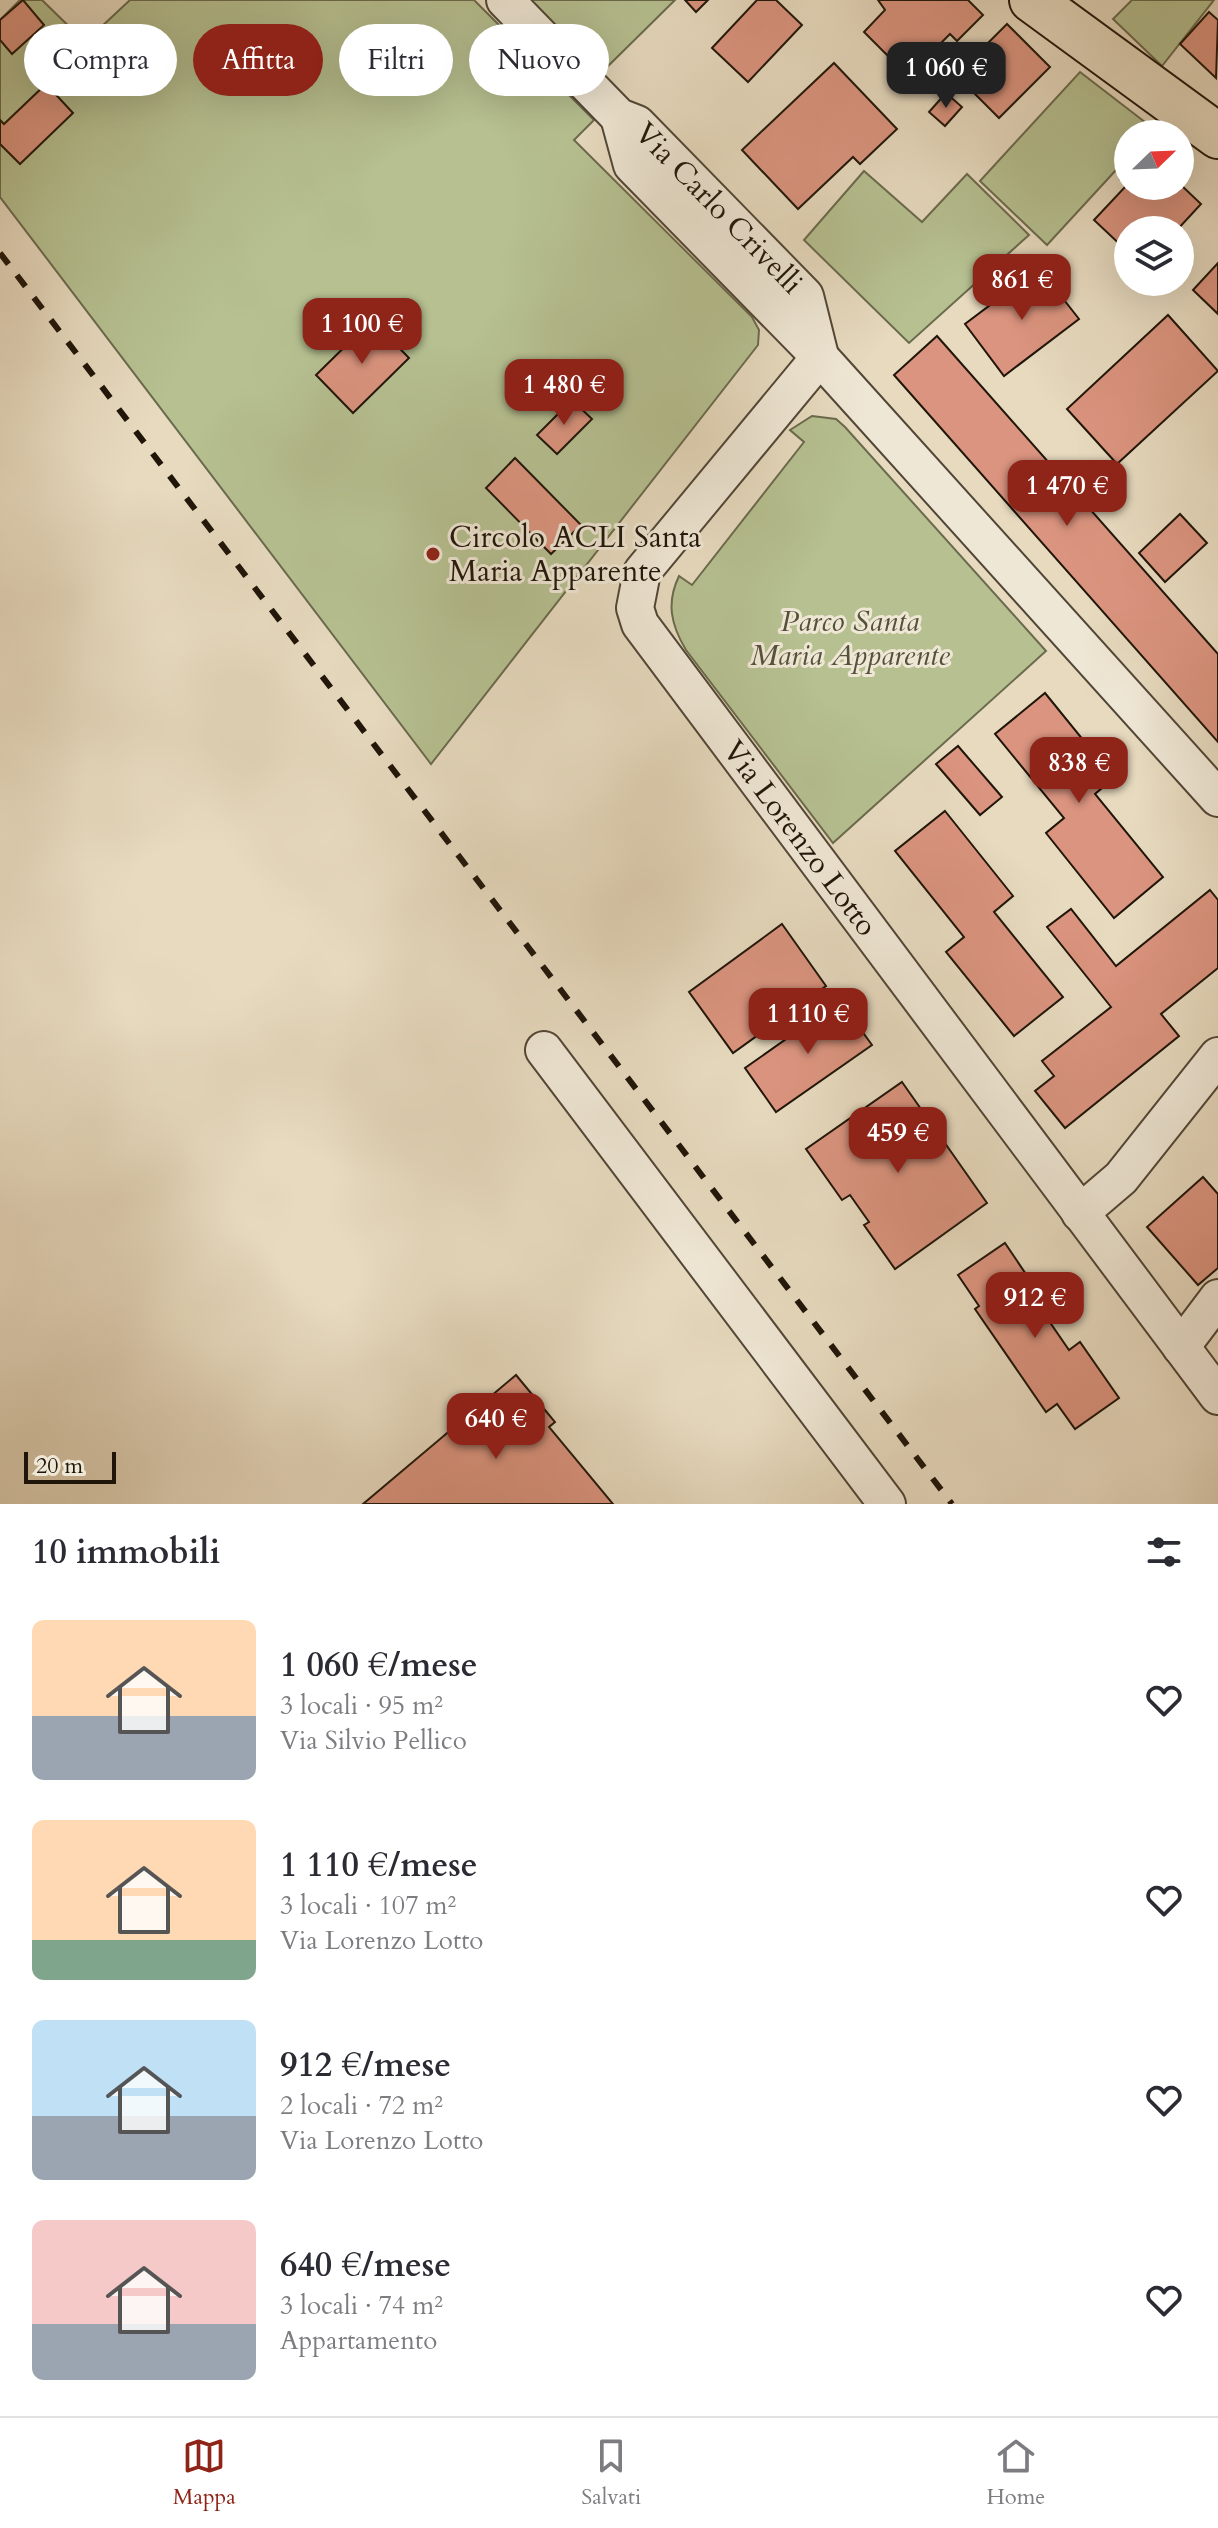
<!DOCTYPE html>
<html lang="it">
<head>
<meta charset="utf-8">
<style>
	body { margin:0; font-family:Cardo,serif; background:#f2f2f3; color:#2b2b33; height:100vh; display:flex; flex-direction:column; font-size:30px; white-space:nowrap }
	* { box-sizing:border-box; margin:0 }
	p { font-size:26px; color:#7c7c81 }
	.icon { flex:none; width:44px; height:44px; fill:none; stroke:currentColor; stroke-width:2; stroke-linecap:round; stroke-linejoin:round }
	.map { position:relative; height:1504px; overflow:hidden }
	.details { display:flex; flex-direction:column; background:#fff; flex:1 }
	.details>* { flex:none }
	.top-card { position:absolute; left:24px; top:24px; width:800px; height:72px; display:flex; gap:16px }
	.needle { width:52px; rotate:67deg }
	.buttons { position:absolute; left:1114px; top:120px; display:grid; gap:16px }
	.buttons a { display:grid; place-items:center; width:80px; height:80px; border-radius:50%; background:#fff; box-shadow:0 8px 32px #0002; font-size:40px }
	.scale { position:absolute; left:24px; bottom:20px; width:92px; box-sizing:border-box; padding-left:8px; border:4px solid #1f1509; border-top:0; font-size:22px; line-height:28px; white-space:nowrap; color:#1f1509; -webkit-text-stroke:6px #efe7d5; paint-order:stroke }
	.price { position:absolute; translate:-50% -68px; padding:0 18px; border-radius:16px; background:#8f2418; color:#fff; font-size:26px; line-height:52px; filter:drop-shadow(0 2px 4px #0008) }
	.price::after { content:''; position:absolute; left:50%; top:48px; width:24px; height:18px; margin-left:-12px; background:inherit; clip-path:polygon(0 0,100% 0,50% 100%) }
	.price.selected { background:#222; color:#fff }
	ul { padding:0; list-style:none }
	li { display:flex; align-items:center; gap:24px; height:200px; padding:0 32px }
	li span { display:grid; place-items:center; flex:none; width:224px; height:160px; border-radius:12px; color:#555 }
	li>.icon { margin-inline-start:auto }
	span .icon { width:96px; height:96px; fill:#fffc; stroke-width:1 }
	li b { font-size:34px }
	h2 { display:flex; justify-content:space-between; align-items:center; height:96px; padding:0 32px; font-size:34px }
	.tag { padding:0 28px; border-radius:36px; background:#fff; box-shadow:0 8px 32px #0002; font-size:28px; line-height:72px }
	.tag.selected { background:#8f2418; color:#fff }
	.menu { display:flex; justify-content:space-around; align-items:center; height:112px; border-top:2px solid #e1e1e2; background:#fff; font-size:22px; color:#7c7c81 }
	.menu a { display:grid; justify-items:center; gap:4px }
	.menu .selected { color:#8f2418 }
	.map>svg:first-child { display:block }
</style>
</head>
<body>
<div class="map">
<svg width="1218" height="1504" viewBox="0 0 1218 1504">
	<rect width="100%" height="100%" fill="#e7dabf"/>
	<filter id="stains"><feTurbulence type="fractalNoise" baseFrequency=".0025" numOctaves="4"/><feColorMatrix values="0 0 0 0 .2 0 0 0 0 .09 0 0 0 0 .02 0 0 0 .5 -.17"/></filter>
	<radialGradient id="worn" r=".72"><stop offset=".6" stop-color="#630" stop-opacity="0"/><stop offset="1" stop-color="#630" stop-opacity=".3"/></radialGradient>
	<g fill="#b6c091" stroke="#6a6a4d" stroke-width="2">
		<path d="M 20,0 L 42,0 L 85,42 L 130,0 L 474,0 L 594,120 L 574,140 L 752,317 L 759,330 L 758,345 L 431,764 L 0,197 L 0,20 Z"/>
		<path d="M 525,0 L 675,0 L 599,75 Z"/>
		<path d="M 1132,0 L 1214,0 L 1162,66 L 1113,19 Z"/>
		<path d="M 1080,72 L 1154,129 L 1149,134 L 1128,134 L 1128,157 L 1047,245 L 980,181 Z"/>
		<path d="M 864,171 L 922,222 L 967,174 L 1029,235 L 909,343 L 804,240 Z"/>
		<path d="M 812,416 L 836,419 L 845,427 L 1046,651 L 833,843 L 686,650 C 671,625 666,603 679,576 L 692,585 L 804,442 L 790,430 Z"/>
	</g>
	<g fill="#db947f" stroke="#1f1509" stroke-width="2">
		<path d="M 23,0 L 44,25 L 12,54 L 0,40 L 0,20 Z"/>
		<path d="M 685,0 L 708,0 L 696,12 Z"/>
		<path d="M 757,0 L 776,0 L 802,25 L 748,82 L 712,48 Z"/>
		<path d="M 968,0 L 983,15 L 957,41 L 950,34 L 908,76 L 864,32 L 885,10 L 878,0 Z"/>
		<path d="M 1209,12 L 1218,20 L 1216,78 L 1180,44 Z"/>
		<path d="M 1007,24 L 1050,67 L 999,118 L 956,75 Z"/>
		<path d="M 834,63 L 897,129 L 860,164 L 853,157 L 798,209 L 742,150 Z"/>
		<path d="M 46,84 L 73,113 L 20,164 L 0,144 L 0,120 L 4,124 Z"/>
		<path d="M 946,93 L 962,107 L 945,126 L 929,112 Z"/>
		<path d="M 1128,171 L 1128,186 L 1180,184 L 1201,204 L 1177,230 L 1128,230 L 1128,252 L 1094,220 L 1126,186 L 1120,179 Z"/>
		<path d="M 1218,263 L 1218,314 L 1193,290 Z"/>
		<path d="M 1039,268 L 1079,319 L 1004,376 L 965,324 Z"/>
		<path d="M 1168,315 L 1218,371 L 1117,464 L 1067,409 Z"/>
		<path d="M 372,320 L 409,358 L 353,413 L 316,375 Z"/>
		<path d="M 937,336 L 1218,654 L 1218,742 L 894,375 Z"/>
		<path d="M 572,400 L 592,419 L 557,454 L 537,435 Z"/>
		<path d="M 515,458 L 581,525 L 551,554 L 486,488 Z"/>
		<path d="M 1180,514 L 1207,543 L 1165,582 L 1139,553 Z"/>
		<path d="M 1045,693 L 1114,778 L 1095,794 L 1163,877 L 1114,918 L 1046,833 L 1064,818 L 995,734 Z"/>
		<path d="M 958,746 L 1002,797 L 980,815 L 936,764 Z"/>
		<path d="M 945,811 L 1013,896 L 994,912 L 1063,997 L 1014,1036 L 946,952 L 964,937 L 895,851 Z"/>
		<path d="M 1210,890 L 1218,900 L 1218,968 L 1161,1014 L 1179,1036 L 1065,1128 L 1035,1091 L 1054,1076 L 1042,1061 L 1111,1007 L 1047,927 L 1071,909 L 1116,966 Z"/>
		<path d="M 782,924 L 826,986 L 733,1053 L 689,992 Z"/>
		<path d="M 840,1001 L 872,1045 L 776,1112 L 745,1068 Z"/>
		<path d="M 902,1082 L 987,1203 L 895,1269 L 864,1225 L 869,1222 L 850,1195 L 842,1200 L 806,1149 Z"/>
		<path d="M 1203,1177 L 1218,1194 L 1218,1268 L 1198,1285 L 1147,1227 Z"/>
		<path d="M 1005,1243 L 1042,1298 L 1036,1302 L 1069,1350 L 1080,1342 L 1119,1398 L 1075,1429 L 1057,1404 L 1046,1412 L 975,1309 L 979,1306 L 958,1275 Z"/>
		<path d="M 516,1375 L 555,1422 L 549,1427 L 613,1504 L 363,1504 Z"/>
	</g>
	<g fill="none" stroke-linecap="round" stroke-linejoin="round">
		<g stroke="#514636" stroke-width="40">
			<g id="minor">
				<path id="s1" d="M 505,0 L 619,117 L 637,124 L 805,296 L 820,356"/>
				<path d="M 619,117 L 632,165 L 820,357 L 1218,798"/>
				<path id="s2" d="M 820,357 L 642,572 L 635,608 L 640,624 L 1218,1396"/>
				<path d="M 544,1050 L 887,1504"/>
				<path d="M 1080,1213 L 1121,1178 L 1218,1056"/>
				<path d="M 1181,1347 L 1218,1298"/>
			</g>
		</g>
		<g stroke="#1f1509" stroke-width="48">
			<path id="major" d="M 1032,0 L 1218,136"/>
		</g>
		<use href="#minor" stroke="#efe7d5" stroke-width="36"/>
		<use href="#major" stroke="#e7dabf" stroke-width="44"/>
		<path stroke="#1f1509" stroke-width="6" stroke-dasharray="14 14" stroke-linecap="butt" d="M 0,253 L 952,1504"/>
	</g>
	<circle fill="#8f2418" stroke="#efe7d5" stroke-width="3" cx="433" cy="554" r="8"/>
	<g text-anchor="middle" dominant-baseline="central" stroke-width="6" stroke-linejoin="round" paint-order="stroke">
		<g font-size="30" fill="#1f1509" stroke="#efe7d5">
			<text stroke="none"><textPath href="#s1" startOffset="300">Via Carlo Crivelli</textPath></text>
			<text stroke="none"><textPath href="#s2" startOffset="600">Via Lorenzo Lotto</textPath></text>
		</g>
		<g font-size="30" fill="#1f1509" stroke="#efe7d5" text-anchor="start">
			<text x="449" y="537">Circolo ACLI Santa<tspan x="449" dy="34">Maria Apparente</tspan></text>
		</g>
		<g font-size="30" font-style="italic" fill="#545139" stroke="#efe7d5">
			<text x="850" y="621">Parco Santa<tspan x="850" dy="34">Maria Apparente</tspan></text>
		</g>
	</g>
	<rect width="100%" height="100%" filter="url(#stains)"/>
	<rect width="100%" height="100%" fill="url(#worn)"/>
</svg>
<div class="buttons">
<a><svg class="needle" viewBox="-14 -14 28 28"><path d="M0-13l5 13h-10z" fill="#e53935"/><path d="M0 13l5-13h-10z" fill="#7c7c81"/></svg></a>
<a><svg class="icon" aria-label="layers" viewBox="0 0 24 24"><path d="M12 4l9 5-9 5-9-5zM3 14l9 5 9-5"/></svg></a>
</div>
<div class="scale">20 m</div>
<b class="price selected" style="left:946px;top:110px">1 060 €</b>
<b class="price" style="left:1022px;top:322px">861 €</b>
<b class="price" style="left:362px;top:366px">1 100 €</b>
<b class="price" style="left:564px;top:427px">1 480 €</b>
<b class="price" style="left:1067px;top:528px">1 470 €</b>
<b class="price" style="left:1079px;top:805px">838 €</b>
<b class="price" style="left:808px;top:1056px">1 110 €</b>
<b class="price" style="left:898px;top:1175px">459 €</b>
<b class="price" style="left:1035px;top:1340px">912 €</b>
<b class="price" style="left:496px;top:1461px">640 €</b>
<div class="top-card">
<a class="tag">Compra</a>
<a class="tag selected">Affitta</a>
<a class="tag">Filtri</a>
<a class="tag">Nuovo</a>
</div>
</div>
<section class="details">
<h2>10 immobili<svg class="icon" aria-label="filters" viewBox="0 0 24 24"><path d="M4 7h16M4 17h16"/><circle cx="9" cy="7" r="2"/><circle cx="15" cy="17" r="2"/></svg></h2>
<ul>
<li><span style="background:linear-gradient(#ffd9b3 60%,#9aa5b1 0)"><svg class="icon" aria-label="home" viewBox="0 0 24 24"><path d="M3 11l9-7 9 7M6 9v11h12V9"/></svg></span><div><b>1 060 €/mese</b><p>3 locali · 95 m²</p><p>Via Silvio Pellico</p></div><svg class="icon" aria-label="heart" viewBox="0 0 24 24"><path d="M12 20l-8-8c-3-5 5-10 8-4 3-6 11-1 8 4z"/></svg></li>
<li><span style="background:linear-gradient(#ffd9b3 75%,#7fa58c 0)"><svg class="icon" aria-label="home" viewBox="0 0 24 24"><path d="M3 11l9-7 9 7M6 9v11h12V9"/></svg></span><div><b>1 110 €/mese</b><p>3 locali · 107 m²</p><p>Via Lorenzo Lotto</p></div><svg class="icon" aria-label="heart" viewBox="0 0 24 24"><path d="M12 20l-8-8c-3-5 5-10 8-4 3-6 11-1 8 4z"/></svg></li>
<li><span style="background:linear-gradient(#bfe0f5 60%,#9aa5b1 0)"><svg class="icon" aria-label="home" viewBox="0 0 24 24"><path d="M3 11l9-7 9 7M6 9v11h12V9"/></svg></span><div><b>912 €/mese</b><p>2 locali · 72 m²</p><p>Via Lorenzo Lotto</p></div><svg class="icon" aria-label="heart" viewBox="0 0 24 24"><path d="M12 20l-8-8c-3-5 5-10 8-4 3-6 11-1 8 4z"/></svg></li>
<li><span style="background:linear-gradient(#f6c9c9 65%,#9aa5b1 0)"><svg class="icon" aria-label="home" viewBox="0 0 24 24"><path d="M3 11l9-7 9 7M6 9v11h12V9"/></svg></span><div><b>640 €/mese</b><p>3 locali · 74 m²</p><p>Appartamento</p></div><svg class="icon" aria-label="heart" viewBox="0 0 24 24"><path d="M12 20l-8-8c-3-5 5-10 8-4 3-6 11-1 8 4z"/></svg></li>
</ul>
</section>
<nav class="menu">
<a class="selected"><svg class="icon" aria-label="map" viewBox="0 0 24 24"><path d="M3 6l6-2 6 2 6-2v14l-6 2-6-2-6 2zM9 4v14M15 6v14"/></svg>Mappa</a>
<a><svg class="icon" aria-label="saved" viewBox="0 0 24 24"><path d="M7 4h10v16l-5-4-5 4z"/></svg>Salvati</a>
<a><svg class="icon" aria-label="home" viewBox="0 0 24 24"><path d="M3 11l9-7 9 7M6 9v11h12V9"/></svg>Home</a>
</nav>
</body>
</html>
